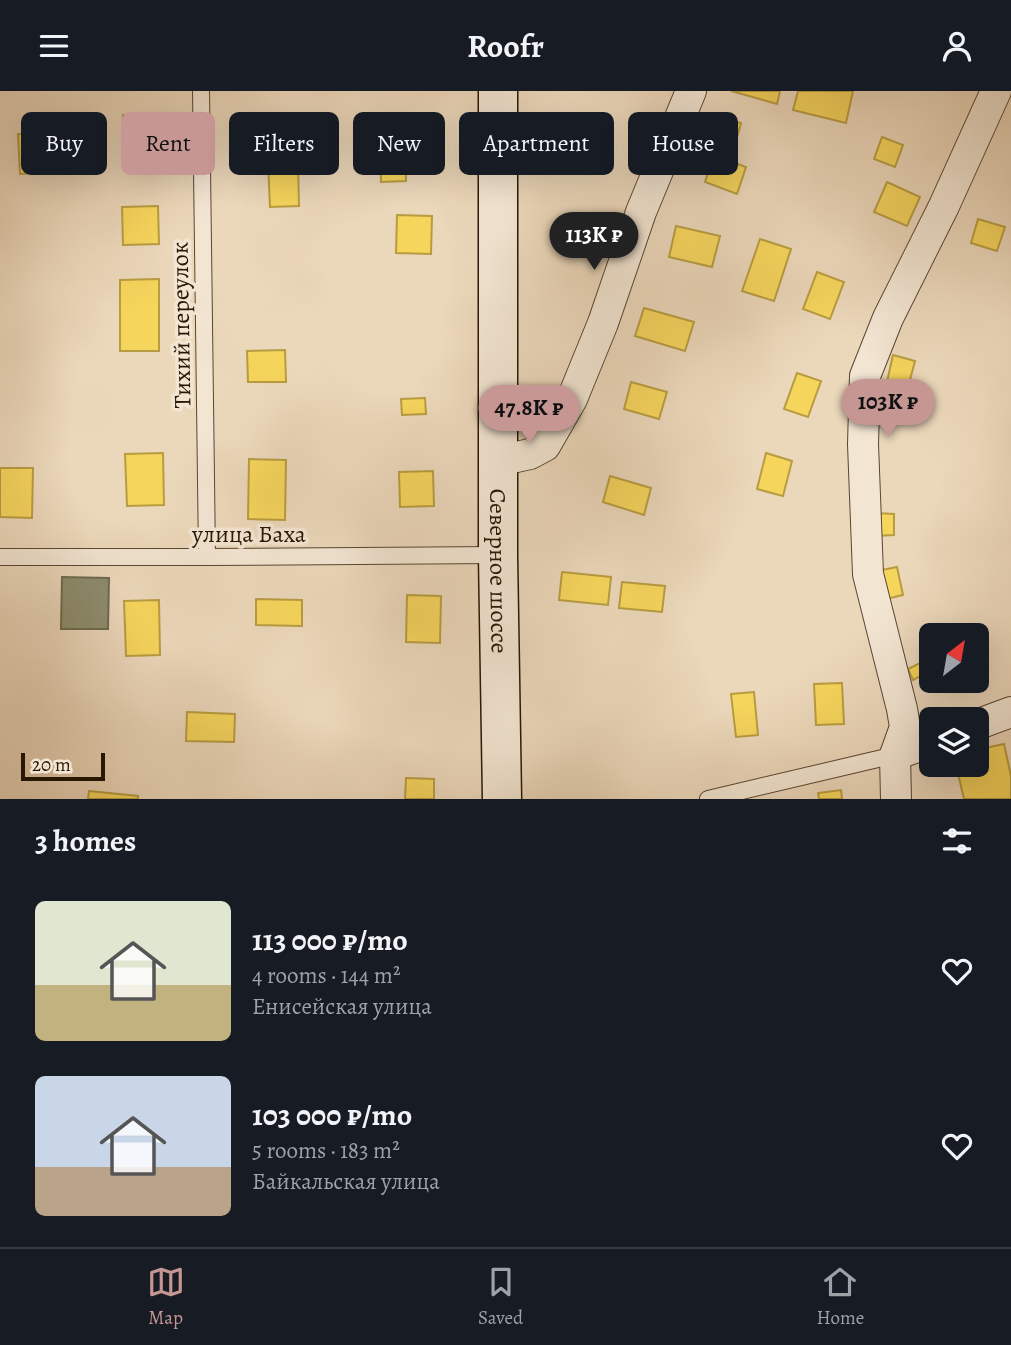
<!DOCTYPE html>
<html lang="en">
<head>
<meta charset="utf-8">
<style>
	body { margin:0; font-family:Alegreya,serif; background:#242831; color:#f1f3f6; height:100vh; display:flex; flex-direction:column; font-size:26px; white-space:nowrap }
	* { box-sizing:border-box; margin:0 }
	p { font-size:23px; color:#9ea1a6 }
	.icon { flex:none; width:38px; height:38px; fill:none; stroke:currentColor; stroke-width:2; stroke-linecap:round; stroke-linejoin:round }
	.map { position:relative; height:708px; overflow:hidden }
	.sheet { display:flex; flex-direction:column; background:#171b24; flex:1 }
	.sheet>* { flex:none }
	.hud { position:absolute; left:21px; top:21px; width:970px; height:63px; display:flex; gap:14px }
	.needle { width:46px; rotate:31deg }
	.fabs { position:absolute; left:919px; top:532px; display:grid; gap:14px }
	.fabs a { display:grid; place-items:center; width:70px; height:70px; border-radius:10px; background:#171b24; box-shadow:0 7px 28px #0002; font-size:35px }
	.scale { position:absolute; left:21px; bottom:18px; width:84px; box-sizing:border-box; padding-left:7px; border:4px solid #291603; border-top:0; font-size:19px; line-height:24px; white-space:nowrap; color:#291603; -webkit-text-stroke:5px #f2e5d2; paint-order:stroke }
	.price { position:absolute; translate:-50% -60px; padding:0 16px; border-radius:24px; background:#c59692; color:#111; font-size:23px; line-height:46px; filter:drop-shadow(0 2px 4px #0008) }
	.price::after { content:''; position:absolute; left:50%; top:42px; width:21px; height:16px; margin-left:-10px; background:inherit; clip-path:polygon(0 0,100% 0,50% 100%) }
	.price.selected { background:#222; color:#fff }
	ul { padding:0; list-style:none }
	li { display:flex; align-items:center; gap:21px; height:175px; padding:0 35px }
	li span { display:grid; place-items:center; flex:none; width:196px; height:140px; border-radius:10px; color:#555 }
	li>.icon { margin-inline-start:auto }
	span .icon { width:84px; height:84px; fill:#fffc; stroke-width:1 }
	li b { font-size:30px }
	h2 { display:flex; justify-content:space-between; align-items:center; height:84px; padding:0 35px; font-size:30px }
	.chip { padding:0 24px; border-radius:10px; background:#171b24; box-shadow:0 7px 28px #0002; font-size:24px; line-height:63px }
	.chip.selected { background:#c59692; color:#111 }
	header { display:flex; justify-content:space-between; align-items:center; height:91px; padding:0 35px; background:#171b24; font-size:32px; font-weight:700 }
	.menu { display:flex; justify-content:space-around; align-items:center; height:98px; border-top:2px solid #363941; background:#171b24; font-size:19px; color:#9ea1a6 }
	.menu a { display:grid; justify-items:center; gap:4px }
	.menu .selected { color:#c59692 }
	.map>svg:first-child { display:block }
</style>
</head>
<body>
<header><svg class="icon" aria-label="menu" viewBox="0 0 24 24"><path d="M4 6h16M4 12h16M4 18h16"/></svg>Roofr<svg class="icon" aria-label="person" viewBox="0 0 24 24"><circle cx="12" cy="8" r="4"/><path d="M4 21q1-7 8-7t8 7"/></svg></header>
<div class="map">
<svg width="1011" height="708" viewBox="0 0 1011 708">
	<rect width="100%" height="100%" fill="#ebd7ba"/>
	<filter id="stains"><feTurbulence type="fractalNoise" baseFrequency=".00286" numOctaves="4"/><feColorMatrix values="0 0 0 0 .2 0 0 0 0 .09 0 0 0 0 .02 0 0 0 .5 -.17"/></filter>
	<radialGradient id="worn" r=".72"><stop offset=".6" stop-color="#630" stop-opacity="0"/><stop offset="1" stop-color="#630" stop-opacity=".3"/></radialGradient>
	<g fill="#f6d55c" stroke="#b89c41" stroke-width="2">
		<path d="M 731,0 L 780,0 L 777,13 Z"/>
		<path d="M 798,0 L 853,0 L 846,32 L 793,19 Z"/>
		<path d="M 123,24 L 162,25 L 160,63 L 122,62 Z"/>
		<path d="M 709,25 L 741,32 L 734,58 L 703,50 Z"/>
		<path d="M 18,43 L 38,43 L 39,82 L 20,83 Z"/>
		<path d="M 882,46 L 903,54 L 895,76 L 874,68 Z"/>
		<path d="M 405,58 L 406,90 L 381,91 L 380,60 Z"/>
		<path d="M 714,64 L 746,76 L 737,103 L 705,91 Z"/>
		<path d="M 298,70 L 299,115 L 270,116 L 268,71 Z"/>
		<path d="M 887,91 L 920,106 L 907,135 L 874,121 Z"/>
		<path d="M 158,115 L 159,153 L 123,154 L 122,116 Z"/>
		<path d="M 397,124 L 432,125 L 431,163 L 396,162 Z"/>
		<path d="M 978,128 L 1005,136 L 997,160 L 971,152 Z"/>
		<path d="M 676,135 L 720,145 L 712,176 L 669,166 Z"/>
		<path d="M 760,148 L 791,158 L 774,210 L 742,200 Z"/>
		<path d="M 817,181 L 844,191 L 830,228 L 803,218 Z"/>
		<path d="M 159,188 L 159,260 L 120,260 L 120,189 Z"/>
		<path d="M 644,217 L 694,231 L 685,260 L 635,245 Z"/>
		<path d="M 285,259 L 286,291 L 248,291 L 247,260 Z"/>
		<path d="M 893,264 L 915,270 L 907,300 L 886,295 Z"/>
		<path d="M 797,282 L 821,290 L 808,326 L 784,318 Z"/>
		<path d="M 631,291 L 667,301 L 659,328 L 624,318 Z"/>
		<path d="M 425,307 L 426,323 L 402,324 L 401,308 Z"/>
		<path d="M 163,362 L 164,414 L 127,415 L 125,363 Z"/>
		<path d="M 766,362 L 792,370 L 783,405 L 757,398 Z"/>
		<path d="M 249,368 L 286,369 L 285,429 L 248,428 Z"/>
		<path d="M 0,377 L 33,377 L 32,427 L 0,426 Z"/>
		<path d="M 433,380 L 434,415 L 400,416 L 399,381 Z"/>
		<path d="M 610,385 L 651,397 L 644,424 L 603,411 Z"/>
		<path d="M 875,422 L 894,423 L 894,444 L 875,445 Z"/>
		<path d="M 897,476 L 903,504 L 878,510 L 872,481 Z"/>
		<path d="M 562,481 L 611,486 L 608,514 L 559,509 Z"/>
		<path d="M 622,491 L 665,495 L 662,521 L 619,517 Z"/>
		<path d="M 407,504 L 441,505 L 440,552 L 406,551 Z"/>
		<path d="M 256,508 L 302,509 L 302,535 L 256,534 Z"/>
		<path d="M 159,509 L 160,564 L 126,565 L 124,510 Z"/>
		<path d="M 924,570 L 929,580 L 913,589 L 908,578 Z"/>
		<path d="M 842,592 L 844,633 L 816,634 L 814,593 Z"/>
		<path d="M 754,601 L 758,644 L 736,646 L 731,603 Z"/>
		<path d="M 187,621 L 235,623 L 234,651 L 186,650 Z"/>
		<path d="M 1004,653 L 1011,685 L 1011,708 L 964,708 L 956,674 L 976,674 L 976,659 Z"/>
		<path d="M 406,687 L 434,688 L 434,708 L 405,708 Z"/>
		<path d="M 841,699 L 842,708 L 819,708 L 818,702 Z"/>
		<path d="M 89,700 L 138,705 L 138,708 L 88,708 Z"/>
	</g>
	<path fill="#8c8c6e" stroke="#6e694e" stroke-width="2" d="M 62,486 L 109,487 L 108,538 L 61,538 Z"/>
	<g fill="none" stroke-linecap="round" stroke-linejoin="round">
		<g stroke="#5a4631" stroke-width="18">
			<g id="lane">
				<path d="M 201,0 L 207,466"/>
				<path d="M 0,466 L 207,466 L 498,464"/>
				<path d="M 708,708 L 895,664"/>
			</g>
		</g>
		<g stroke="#5a4631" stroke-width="32">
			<g id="street">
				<path d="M 499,370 L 530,363 L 545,355 L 572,308 L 603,232 L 641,121 L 691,0"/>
				<path d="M 976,634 L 1011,621"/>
				<path d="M 895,664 L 931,651"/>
				<path d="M 896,708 L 895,664 L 905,636 L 902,618 L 868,483 L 863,353 L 865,285 L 888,227 L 944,115 L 996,0"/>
			</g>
		</g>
		<g stroke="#291603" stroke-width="41">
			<g id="secondary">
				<path id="s1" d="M 498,0 L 498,464 L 502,708"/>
			</g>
		</g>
		<use href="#lane" stroke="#f2e5d2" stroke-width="16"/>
		<use href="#street" stroke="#f2e5d2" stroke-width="30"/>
		<use href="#secondary" stroke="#f2e5d2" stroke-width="38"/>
	</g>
	<g text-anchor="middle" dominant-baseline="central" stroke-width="7" stroke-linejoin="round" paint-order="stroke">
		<g font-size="24" fill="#291603" stroke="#f2e5d2">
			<text transform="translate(181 234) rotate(-91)">Тихий переулок</text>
			<text x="249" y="443">улица Баха</text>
			<text stroke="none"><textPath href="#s1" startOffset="480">Северное шоссе</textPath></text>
		</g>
	</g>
	<rect width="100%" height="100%" filter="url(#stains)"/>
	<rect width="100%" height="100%" fill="url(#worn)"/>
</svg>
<div class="fabs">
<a><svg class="needle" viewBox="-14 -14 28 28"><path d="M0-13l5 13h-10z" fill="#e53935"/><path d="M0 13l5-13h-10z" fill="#9ea1a6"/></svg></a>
<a><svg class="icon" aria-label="layers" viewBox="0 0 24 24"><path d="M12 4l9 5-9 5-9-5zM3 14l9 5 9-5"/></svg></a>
</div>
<div class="scale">20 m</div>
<b class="price selected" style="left:594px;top:181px">113K ₽</b>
<b class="price" style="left:888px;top:348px">103K ₽</b>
<b class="price" style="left:529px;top:354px">47.8K ₽</b>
<div class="hud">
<a class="chip">Buy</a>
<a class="chip selected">Rent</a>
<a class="chip">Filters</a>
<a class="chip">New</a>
<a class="chip">Apartment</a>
<a class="chip">House</a>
</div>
</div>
<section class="sheet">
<h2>3 homes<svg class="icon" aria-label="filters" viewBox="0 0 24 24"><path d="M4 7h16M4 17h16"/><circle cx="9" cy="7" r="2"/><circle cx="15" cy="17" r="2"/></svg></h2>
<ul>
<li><span style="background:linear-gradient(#dfe7d0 60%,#c2b280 0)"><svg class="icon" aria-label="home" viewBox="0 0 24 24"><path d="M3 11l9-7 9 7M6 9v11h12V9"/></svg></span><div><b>113 000 ₽/mo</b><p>4 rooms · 144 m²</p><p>Енисейская улица</p></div><svg class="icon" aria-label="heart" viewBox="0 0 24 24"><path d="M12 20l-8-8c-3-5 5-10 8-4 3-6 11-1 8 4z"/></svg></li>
<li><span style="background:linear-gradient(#c9d6e8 65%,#b9a48a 0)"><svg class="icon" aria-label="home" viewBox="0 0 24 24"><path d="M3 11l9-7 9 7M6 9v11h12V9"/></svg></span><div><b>103 000 ₽/mo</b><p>5 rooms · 183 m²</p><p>Байкальская улица</p></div><svg class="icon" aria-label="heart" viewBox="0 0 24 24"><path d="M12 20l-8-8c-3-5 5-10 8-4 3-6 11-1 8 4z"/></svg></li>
</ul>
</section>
<nav class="menu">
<a class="selected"><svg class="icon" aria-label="map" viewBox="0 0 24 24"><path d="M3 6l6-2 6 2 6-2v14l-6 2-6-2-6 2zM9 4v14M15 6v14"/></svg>Map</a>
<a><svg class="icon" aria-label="saved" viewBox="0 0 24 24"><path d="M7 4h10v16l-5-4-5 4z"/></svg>Saved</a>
<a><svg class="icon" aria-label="home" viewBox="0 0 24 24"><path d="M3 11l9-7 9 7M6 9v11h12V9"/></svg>Home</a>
</nav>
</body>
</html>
